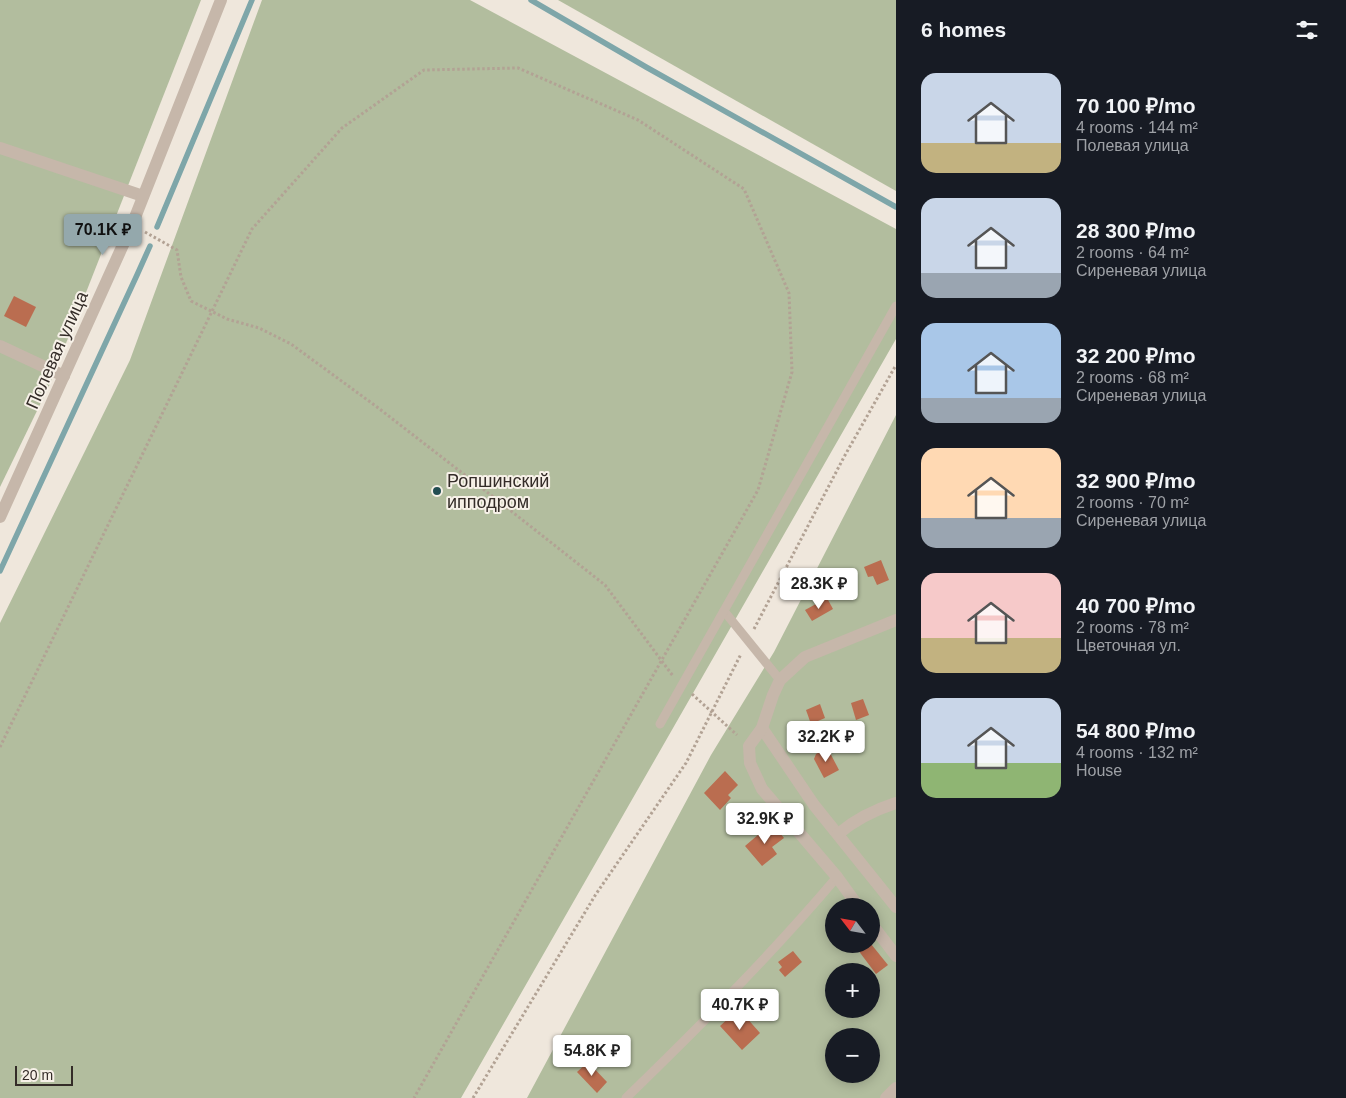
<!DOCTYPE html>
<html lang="en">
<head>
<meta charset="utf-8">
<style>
	body { margin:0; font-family:Arial,sans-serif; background:#20242c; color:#f1f3f6; height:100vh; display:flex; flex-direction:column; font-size:19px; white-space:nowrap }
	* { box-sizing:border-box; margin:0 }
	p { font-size:16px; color:#9ea1a6 }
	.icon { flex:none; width:28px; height:28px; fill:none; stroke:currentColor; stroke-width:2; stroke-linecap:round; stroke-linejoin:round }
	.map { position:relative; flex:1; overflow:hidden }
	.drawer { display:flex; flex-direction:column; background:#171b24; width:450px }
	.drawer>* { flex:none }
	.needle { width:32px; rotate:301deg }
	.buttons { position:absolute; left:825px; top:898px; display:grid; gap:10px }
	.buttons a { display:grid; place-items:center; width:55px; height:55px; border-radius:50%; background:#171b24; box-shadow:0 2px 12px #0003; font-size:25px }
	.scale { position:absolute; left:15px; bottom:12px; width:58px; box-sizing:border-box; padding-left:5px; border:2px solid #342c28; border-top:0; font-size:14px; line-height:18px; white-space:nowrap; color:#342c28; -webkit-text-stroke:4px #f7f1e8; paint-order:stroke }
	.price { position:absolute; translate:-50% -42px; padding:0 11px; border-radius:5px; background:#fff; color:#222; font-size:16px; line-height:32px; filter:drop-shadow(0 1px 2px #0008) }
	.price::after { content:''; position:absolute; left:50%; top:30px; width:15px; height:11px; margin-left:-8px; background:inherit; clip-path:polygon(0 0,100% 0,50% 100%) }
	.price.on { background:#94a8ac; color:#111 }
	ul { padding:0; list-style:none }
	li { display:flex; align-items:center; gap:15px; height:125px; padding:0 25px }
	li span { display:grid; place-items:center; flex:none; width:140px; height:100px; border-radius:15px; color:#555 }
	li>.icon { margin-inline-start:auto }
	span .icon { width:60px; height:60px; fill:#fffc; stroke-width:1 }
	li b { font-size:21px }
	h2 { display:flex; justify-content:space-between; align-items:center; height:60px; padding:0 25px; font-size:21px }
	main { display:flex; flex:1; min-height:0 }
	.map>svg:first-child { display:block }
</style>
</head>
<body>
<main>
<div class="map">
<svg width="896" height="1098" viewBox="0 0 896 1098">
	<rect width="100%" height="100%" fill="#efe7dc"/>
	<g fill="#b2bd9e" fill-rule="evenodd">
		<path d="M 0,0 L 201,0 L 50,384 L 0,487 Z"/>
		<path d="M 262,0 L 470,0 L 896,229 L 896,339 L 461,1098 L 0,1098 L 0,623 L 130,360 Z"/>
		<path d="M 558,0 L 896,0 L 896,191 Z"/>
		<path d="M 896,415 L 896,1098 L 527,1098 L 711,755 L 774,652 ZM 834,906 L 871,906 L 871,944 L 834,944 ZM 834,971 L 871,971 L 871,1009 L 834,1009 ZM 834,1036 L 871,1036 L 871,1074 L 834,1074 Z"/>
	</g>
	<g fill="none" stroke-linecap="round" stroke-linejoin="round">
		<g stroke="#7ea6a9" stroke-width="5.5">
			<path d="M 531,0 L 646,67 L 896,207"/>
			<path d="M 157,227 L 252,0"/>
			<path d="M 0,571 L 137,275 L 150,246"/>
		</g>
	</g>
	<g fill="#ba6d50">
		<path d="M 14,296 L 36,307 L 26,327 L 4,316 Z"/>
		<path d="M 881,560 L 889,580 L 877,585 L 873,576 L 868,577 L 864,567 Z"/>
		<path d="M 827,598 L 833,609 L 812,621 L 805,610 Z"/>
		<path d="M 863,699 L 869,715 L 856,720 L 851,703 Z"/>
		<path d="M 820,704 L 825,718 L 811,724 L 806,710 Z"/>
		<path d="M 824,749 L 829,751 L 839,770 L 824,778 L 814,759 L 816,754 Z"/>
		<path d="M 725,771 L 738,785 L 728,795 L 731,798 L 720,810 L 704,793 Z"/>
		<path d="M 772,823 L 784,838 L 772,847 L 777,854 L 762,866 L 745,846 Z"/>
		<path d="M 866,944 L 871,944 L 888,965 L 876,974 L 858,950 Z"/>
		<path d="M 793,951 L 802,962 L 785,977 L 779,970 L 782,967 L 778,962 Z"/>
		<path d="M 732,1015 L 739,1022 L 745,1016 L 760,1033 L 742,1050 L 720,1026 Z"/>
		<path d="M 588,1062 L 607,1082 L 597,1093 L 577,1072 Z"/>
	</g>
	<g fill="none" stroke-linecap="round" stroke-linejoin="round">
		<g stroke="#b2a294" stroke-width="3" stroke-dasharray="2.5 2.5" stroke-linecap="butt">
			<path d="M 145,232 L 177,250 L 181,277 L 191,301 L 227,319 L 259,328 L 291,344 L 377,407 L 492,496 L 605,585 L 673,676"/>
			<path d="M 754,629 L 844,457 L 896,365"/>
			<path d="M 692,694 L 737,735"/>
			<path d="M 0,747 L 252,229 L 342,128 L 424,70 L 518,68 L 638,120 L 744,189 L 789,293 L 792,372 L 758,490 L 414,1098"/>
			<path d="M 473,1098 L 596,894 L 686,763 L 741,654"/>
		</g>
		<g stroke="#c6b7aa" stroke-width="9">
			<path d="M 724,611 L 780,680"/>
			<path d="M 660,724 L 896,306"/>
			<path d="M 626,1098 C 699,1027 771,955 837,877"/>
		</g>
		<g stroke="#c6b7aa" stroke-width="12">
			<path d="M 0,148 L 143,196"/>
			<path d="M 0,346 L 64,376"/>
			<path d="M 0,517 L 132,225 L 221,0"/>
			<path d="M 762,728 L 814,805 L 896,907"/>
			<path d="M 838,834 C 856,819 874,810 896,803"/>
			<path d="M 858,906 L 837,877 L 762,789 L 750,763 L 749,746 L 762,728 L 773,695 L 780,680 L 805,657 L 896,620"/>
			<path d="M 871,923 L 896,956"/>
			<path d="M 886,1098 L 896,1088"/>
		</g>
	</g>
	<circle fill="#224d51" stroke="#f7f1e8" stroke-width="2" cx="437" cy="491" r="5"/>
	<g text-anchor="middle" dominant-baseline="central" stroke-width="4" stroke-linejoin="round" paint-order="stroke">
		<g font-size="18" fill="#342c28" stroke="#f7f1e8">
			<text transform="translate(57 350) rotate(-66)">Полевая улица</text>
		</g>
		<g font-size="18" fill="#342c28" stroke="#f7f1e8" text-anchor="start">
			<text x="447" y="481">Ропшинский<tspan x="447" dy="21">ипподром</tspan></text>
		</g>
	</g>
</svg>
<div class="buttons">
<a><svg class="needle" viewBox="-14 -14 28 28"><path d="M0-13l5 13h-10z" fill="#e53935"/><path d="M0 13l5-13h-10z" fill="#9ea1a6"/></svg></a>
<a>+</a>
<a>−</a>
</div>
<div class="scale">20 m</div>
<b class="price on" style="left:103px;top:256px">70.1K ₽</b>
<b class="price" style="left:819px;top:610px">28.3K ₽</b>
<b class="price" style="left:826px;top:763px">32.2K ₽</b>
<b class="price" style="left:765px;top:845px">32.9K ₽</b>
<b class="price" style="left:740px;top:1031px">40.7K ₽</b>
<b class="price" style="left:592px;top:1077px">54.8K ₽</b>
</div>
<section class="drawer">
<h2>6 homes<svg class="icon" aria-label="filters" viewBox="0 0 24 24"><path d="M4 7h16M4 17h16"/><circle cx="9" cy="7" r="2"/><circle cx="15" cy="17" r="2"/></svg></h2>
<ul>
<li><span style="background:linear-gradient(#c9d6e8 70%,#c2b280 0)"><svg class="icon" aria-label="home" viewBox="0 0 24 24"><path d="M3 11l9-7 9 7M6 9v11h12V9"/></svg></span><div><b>70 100 ₽/mo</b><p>4 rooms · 144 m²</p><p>Полевая улица</p></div></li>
<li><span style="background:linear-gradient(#c9d6e8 75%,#9aa5b1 0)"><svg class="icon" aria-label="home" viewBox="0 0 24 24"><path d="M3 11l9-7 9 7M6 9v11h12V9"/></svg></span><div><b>28 300 ₽/mo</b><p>2 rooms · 64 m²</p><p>Сиреневая улица</p></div></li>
<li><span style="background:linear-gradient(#a9c7e8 75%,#9aa5b1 0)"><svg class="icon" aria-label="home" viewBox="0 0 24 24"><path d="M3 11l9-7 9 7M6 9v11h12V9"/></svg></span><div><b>32 200 ₽/mo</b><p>2 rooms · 68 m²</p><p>Сиреневая улица</p></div></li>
<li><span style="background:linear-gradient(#ffd9b3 70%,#9aa5b1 0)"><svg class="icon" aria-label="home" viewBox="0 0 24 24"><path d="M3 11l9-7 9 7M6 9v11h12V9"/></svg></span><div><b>32 900 ₽/mo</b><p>2 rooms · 70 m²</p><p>Сиреневая улица</p></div></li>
<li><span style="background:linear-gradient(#f6c9c9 65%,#c2b280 0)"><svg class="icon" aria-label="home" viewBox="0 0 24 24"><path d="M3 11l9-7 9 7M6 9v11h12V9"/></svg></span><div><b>40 700 ₽/mo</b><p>2 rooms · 78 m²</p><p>Цветочная ул.</p></div></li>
<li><span style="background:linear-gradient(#c9d6e8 65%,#8fb573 0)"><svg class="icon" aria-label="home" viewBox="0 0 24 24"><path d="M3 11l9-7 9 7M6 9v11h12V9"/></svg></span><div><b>54 800 ₽/mo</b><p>4 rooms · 132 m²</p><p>House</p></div></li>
</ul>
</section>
</main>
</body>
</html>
